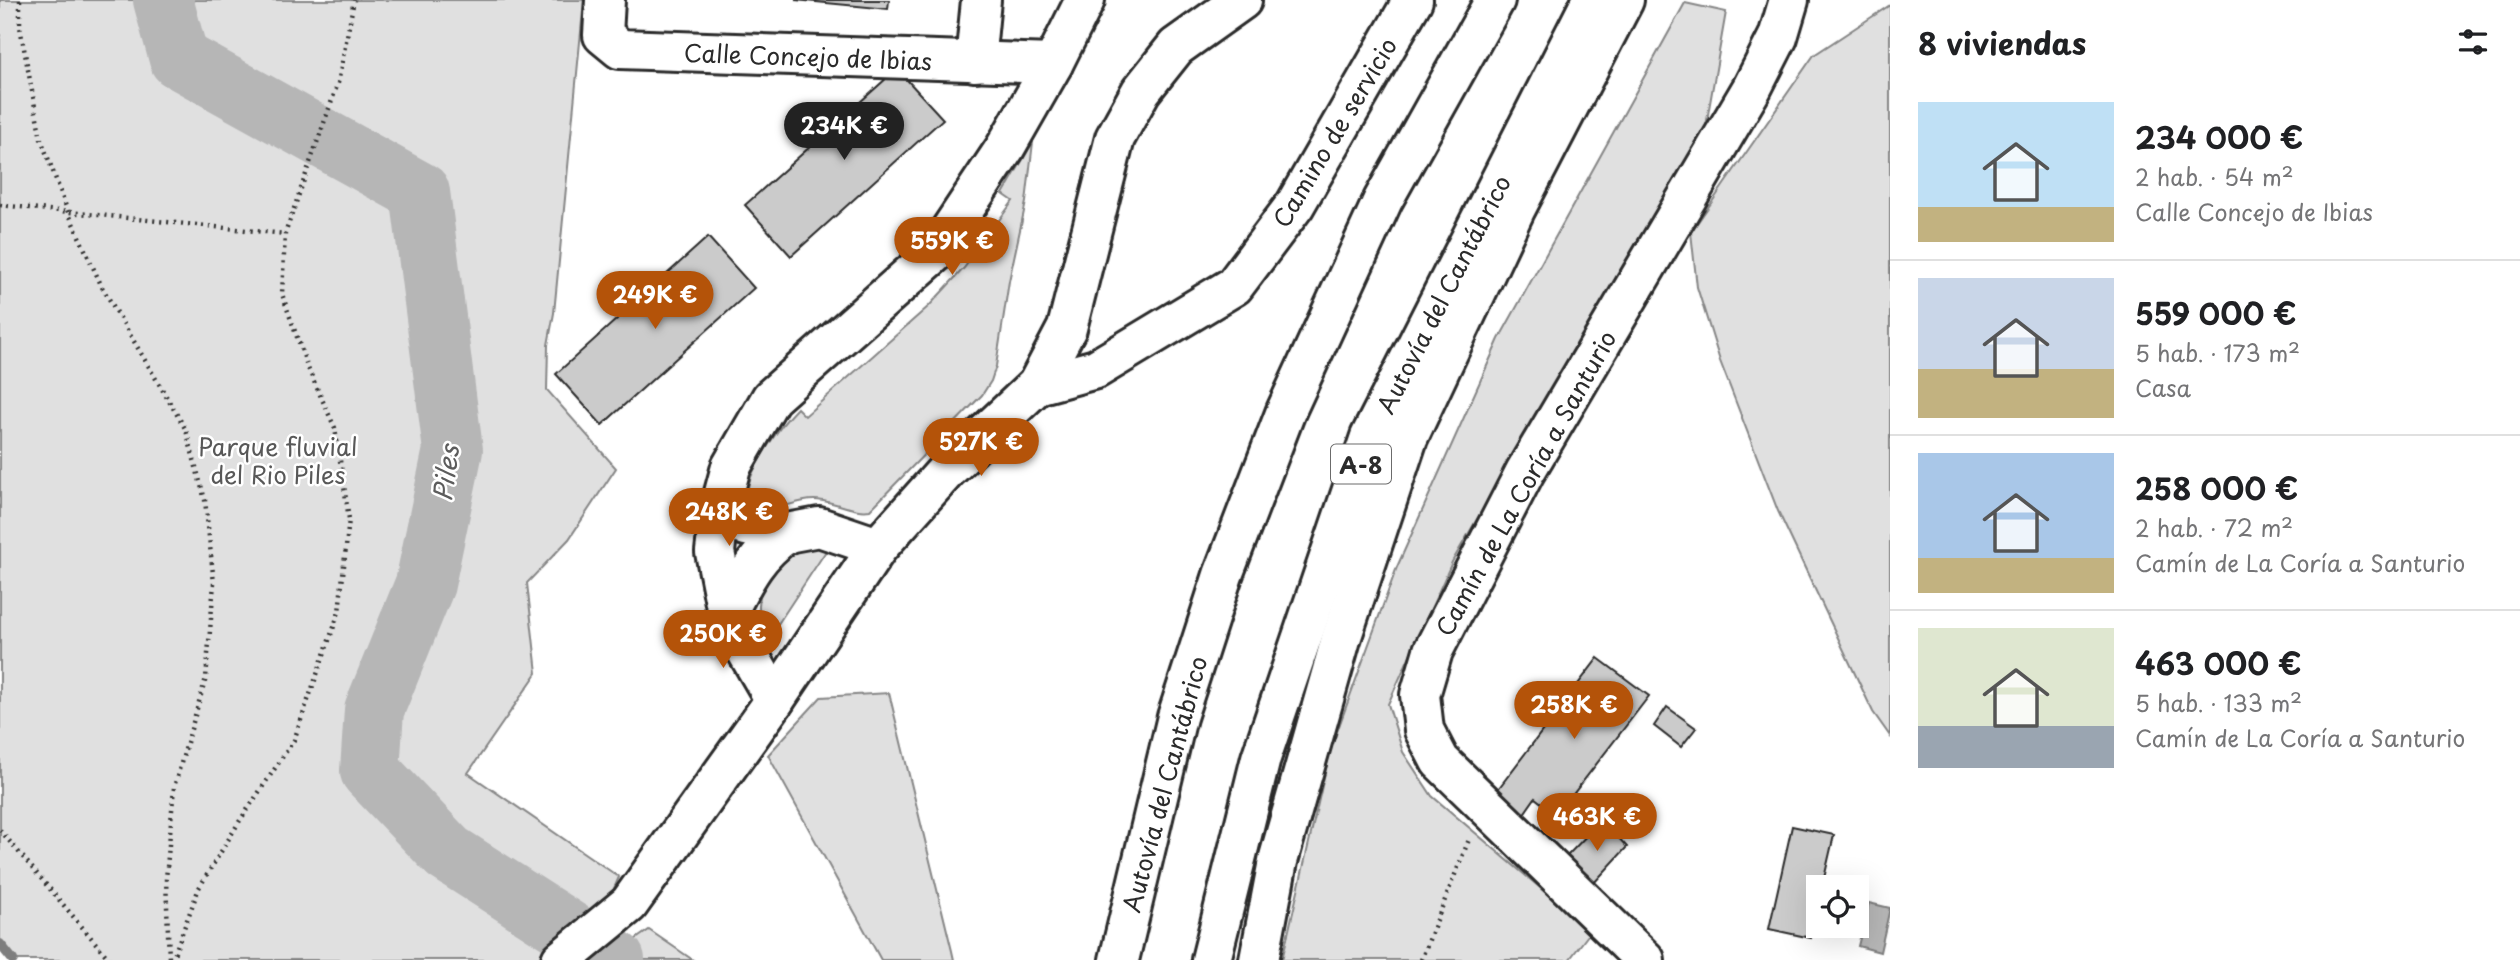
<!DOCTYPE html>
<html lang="es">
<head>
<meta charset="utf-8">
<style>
	body { margin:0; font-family:"Playpen Sans",sans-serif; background:#f2f2f2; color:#202124; height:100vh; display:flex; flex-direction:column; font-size:26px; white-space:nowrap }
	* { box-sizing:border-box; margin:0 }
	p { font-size:23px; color:#757577 }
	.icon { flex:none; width:38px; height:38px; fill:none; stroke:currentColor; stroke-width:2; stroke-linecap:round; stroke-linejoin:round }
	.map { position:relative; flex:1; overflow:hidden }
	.details { display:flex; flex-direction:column; background:#fff; width:630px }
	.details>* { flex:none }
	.fabs { position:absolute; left:1806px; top:875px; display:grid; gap:14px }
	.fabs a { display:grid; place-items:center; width:63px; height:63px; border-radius:0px; background:#fff; box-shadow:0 7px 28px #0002; font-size:35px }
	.price { position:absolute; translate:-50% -60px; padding:0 16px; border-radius:24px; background:#b45309; color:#fff; font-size:23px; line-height:46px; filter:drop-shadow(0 2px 4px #0008) }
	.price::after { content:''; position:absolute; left:50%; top:42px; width:21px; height:16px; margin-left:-10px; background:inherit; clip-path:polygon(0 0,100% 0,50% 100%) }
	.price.current { background:#222; color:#fff }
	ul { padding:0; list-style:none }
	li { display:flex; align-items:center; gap:21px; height:175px; padding:0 28px }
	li+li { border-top:2px solid #e0e0e0 }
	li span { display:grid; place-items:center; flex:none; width:196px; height:140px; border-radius:0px; color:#555 }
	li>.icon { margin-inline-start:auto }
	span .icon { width:84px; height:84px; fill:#fffc; stroke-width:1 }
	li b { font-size:30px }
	h2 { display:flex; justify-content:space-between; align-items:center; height:84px; padding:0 28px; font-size:30px }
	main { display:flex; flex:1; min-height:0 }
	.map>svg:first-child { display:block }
</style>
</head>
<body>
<main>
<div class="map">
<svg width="1890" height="960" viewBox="0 0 1890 960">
	<rect width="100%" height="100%" fill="#fff"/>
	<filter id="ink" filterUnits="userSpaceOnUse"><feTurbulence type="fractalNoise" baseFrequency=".0143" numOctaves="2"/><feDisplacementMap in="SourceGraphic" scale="14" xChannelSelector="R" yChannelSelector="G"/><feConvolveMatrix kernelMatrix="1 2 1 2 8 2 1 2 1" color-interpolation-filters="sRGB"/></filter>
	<g filter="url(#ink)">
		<g fill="#e0e0e0" stroke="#868686" stroke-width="2">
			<path d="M 0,0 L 584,0 L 554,313 L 548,345 L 547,390 L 616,468 L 569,539 L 527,583 L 537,673 L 468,773 L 619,877 L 583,960 L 13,960 L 0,946 Z"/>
			<path d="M 1685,3 L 1726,12 L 1706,126 L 1452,562 L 1388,704 L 1403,752 L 1432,796 L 1591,931 L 1569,960 L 1282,960 L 1330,751 L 1397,567 L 1499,339 Z"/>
			<path d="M 1890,5 L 1890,736 L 1873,712 L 1778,511 L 1720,361 L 1697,287 L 1691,232 L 1814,55 Z"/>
			<path d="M 1033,142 L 1026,202 L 1009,281 L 996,366 L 991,381 L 982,395 L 870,510 C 854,513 832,500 814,500 C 792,500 774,515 754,507 C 752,504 749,501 748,497 C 743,476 782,423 797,408 L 805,416 L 929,306 L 964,268 L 1013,201 L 1003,194 Z"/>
			<path d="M 800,546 L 828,548 L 770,636 C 760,627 759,620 759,606 C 761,569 773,568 800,546 Z"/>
			<path d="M 889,693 L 952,951 L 954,960 L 881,960 L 768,755 L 821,697 Z"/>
			<path d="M 649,930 L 693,960 L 606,960 Z"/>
		</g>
		<path fill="#b6b6b6" stroke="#7e7e7e" stroke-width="2" d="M 1869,903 L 1890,908 L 1880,952 L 1858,946 Z"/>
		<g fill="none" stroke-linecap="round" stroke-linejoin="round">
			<path stroke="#7e7e7e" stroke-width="10" d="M 0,944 L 13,960"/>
			<path stroke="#b6b6b6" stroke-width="60" d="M 163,0 L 179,59 L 420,192 L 453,450 L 425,584 L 374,710 L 370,771 L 448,853 L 615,960"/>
		</g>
		<g fill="#cbcbcb" stroke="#2b2b2b" stroke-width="2">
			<path d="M 795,0 L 889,0 L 888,9 Z"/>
			<path d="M 897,69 L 943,119 L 791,256 L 745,205 Z"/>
			<path d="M 708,237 L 754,288 L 602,425 L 556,374 Z"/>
			<path d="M 1598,658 L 1649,696 L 1557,815 L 1535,798 L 1523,815 L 1495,793 Z"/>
			<path d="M 1667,707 L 1696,728 L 1681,747 L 1654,726 Z"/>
			<path d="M 1607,825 L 1627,847 L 1593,884 L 1566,857 L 1596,826 L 1601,831 Z"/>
			<path d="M 1792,826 L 1834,835 L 1822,887 L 1818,887 L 1818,906 L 1811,938 L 1769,929 Z"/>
		</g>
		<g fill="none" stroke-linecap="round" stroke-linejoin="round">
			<g stroke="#2b2b2b" stroke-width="44">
				<g id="minor">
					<path d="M 605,0 L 603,35 L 620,49 L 1053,64"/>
					<path d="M 975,62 L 981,0"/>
					<path d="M 1037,385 L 1096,369 L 1234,286 L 1295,205 L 1413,0"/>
					<path d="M 723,497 L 746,526 L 787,533 L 819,527 L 878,547"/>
					<path d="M 727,613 C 745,579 755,556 787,533"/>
					<path d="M 775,700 L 732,626 L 727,613 L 715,552 L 720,508 L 731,467 L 771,398 L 935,253 L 1005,148 L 1053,64 L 1085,0"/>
					<path d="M 561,960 L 629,904 L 775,700 L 878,547 L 947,470 L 1037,385 L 1067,328 L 1115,138 L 1141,91 L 1176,47 L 1242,0"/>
					<path d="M 1645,960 L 1440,761 L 1424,730 L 1420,695 L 1433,651 L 1525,472 L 1752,88 L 1778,37 L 1789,0"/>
				</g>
			</g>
			<g stroke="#2b2b2b" stroke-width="44">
				<g id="highway">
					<path d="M 1119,960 L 1177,717 L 1223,575 L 1286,411 L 1383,200 L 1495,0"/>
					<path d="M 1211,960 L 1261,758 L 1370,437 L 1592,0"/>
					<path d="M 1259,960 L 1278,861 L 1341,639 L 1408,438 L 1516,208 L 1624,0"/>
				</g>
			</g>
			<g stroke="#2b2b2b" stroke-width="4.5" stroke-dasharray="2 5" stroke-linecap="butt">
				<path d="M 20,0 L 20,27 L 41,139 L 68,212 L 102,287 L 186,430 L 205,500 L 214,583 L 206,678 L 174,787 L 166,879 L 169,960"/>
				<path d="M 0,205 L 285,234"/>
				<path d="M 0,830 L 110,960"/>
				<path d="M 172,960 L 199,888 L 239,822 L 294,740 L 339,612 L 349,519 L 335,428 L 307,366 L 282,294 L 285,234 L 338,83 L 354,0"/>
				<path d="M 1421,960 L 1470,837"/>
			</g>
			<use href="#minor" stroke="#fff" stroke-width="38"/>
			<use href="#highway" stroke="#fff" stroke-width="38"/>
		</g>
	</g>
	<g text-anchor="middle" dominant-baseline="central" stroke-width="5" stroke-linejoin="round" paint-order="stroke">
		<rect fill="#fff" stroke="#6b6b6b" stroke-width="2" x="1331" y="444.5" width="60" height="39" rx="5"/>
		<g font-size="23" font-weight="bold" fill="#2b2b2b">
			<text x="1361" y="464">A-8</text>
		</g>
		<g font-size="24" fill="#2b2b2b" stroke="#fff">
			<text transform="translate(808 56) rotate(2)">Calle Concejo de Ibias</text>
			<text transform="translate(1334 132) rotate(-59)">Camino de servicio</text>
			<text transform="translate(1443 294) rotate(-63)">Autovía del Cantábrico</text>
			<text transform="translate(1525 483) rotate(-61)">Camín de La Coría a Santurio</text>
			<text transform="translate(1164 784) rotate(-75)">Autovía del Cantábrico</text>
		</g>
		<g font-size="24" fill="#585858" stroke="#fff">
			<text x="278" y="446">Parque fluvial<tspan x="278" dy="28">del Rio Piles</tspan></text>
		</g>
		<g font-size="26" font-style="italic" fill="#5c5c5c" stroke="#fff">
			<text transform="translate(445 473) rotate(-82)">Piles</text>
		</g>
	</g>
</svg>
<div class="fabs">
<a><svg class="icon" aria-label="locate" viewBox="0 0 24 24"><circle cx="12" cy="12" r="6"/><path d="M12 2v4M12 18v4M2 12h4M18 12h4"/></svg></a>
</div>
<b class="price current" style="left:844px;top:162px">234K €</b>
<b class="price" style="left:952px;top:277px">559K €</b>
<b class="price" style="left:655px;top:331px">249K €</b>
<b class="price" style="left:981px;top:478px">527K €</b>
<b class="price" style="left:729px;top:548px">248K €</b>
<b class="price" style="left:723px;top:670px">250K €</b>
<b class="price" style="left:1574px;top:741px">258K €</b>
<b class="price" style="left:1597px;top:853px">463K €</b>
</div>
<section class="details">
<h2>8 viviendas<svg class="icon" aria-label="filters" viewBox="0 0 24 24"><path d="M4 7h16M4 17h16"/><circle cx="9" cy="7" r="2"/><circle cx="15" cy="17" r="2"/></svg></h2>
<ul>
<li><span style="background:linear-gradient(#bfe0f5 75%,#c2b280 0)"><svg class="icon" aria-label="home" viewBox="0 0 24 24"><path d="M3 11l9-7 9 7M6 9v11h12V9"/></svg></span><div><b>234 000 €</b><p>2 hab. · 54 m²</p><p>Calle Concejo de Ibias</p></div></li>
<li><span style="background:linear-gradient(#c9d6e8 65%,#c2b280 0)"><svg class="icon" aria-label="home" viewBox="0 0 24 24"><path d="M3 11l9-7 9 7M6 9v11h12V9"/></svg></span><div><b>559 000 €</b><p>5 hab. · 173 m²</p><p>Casa</p></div></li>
<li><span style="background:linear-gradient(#a9c7e8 75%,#c2b280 0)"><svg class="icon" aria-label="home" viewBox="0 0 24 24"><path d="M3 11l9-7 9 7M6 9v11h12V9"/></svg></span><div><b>258 000 €</b><p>2 hab. · 72 m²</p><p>Camín de La Coría a Santurio</p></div></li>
<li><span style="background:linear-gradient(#dfe7d0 70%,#9aa5b1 0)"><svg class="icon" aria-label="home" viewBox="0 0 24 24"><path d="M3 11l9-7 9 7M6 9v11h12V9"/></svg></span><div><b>463 000 €</b><p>5 hab. · 133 m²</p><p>Camín de La Coría a Santurio</p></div></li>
</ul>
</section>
</main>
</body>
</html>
